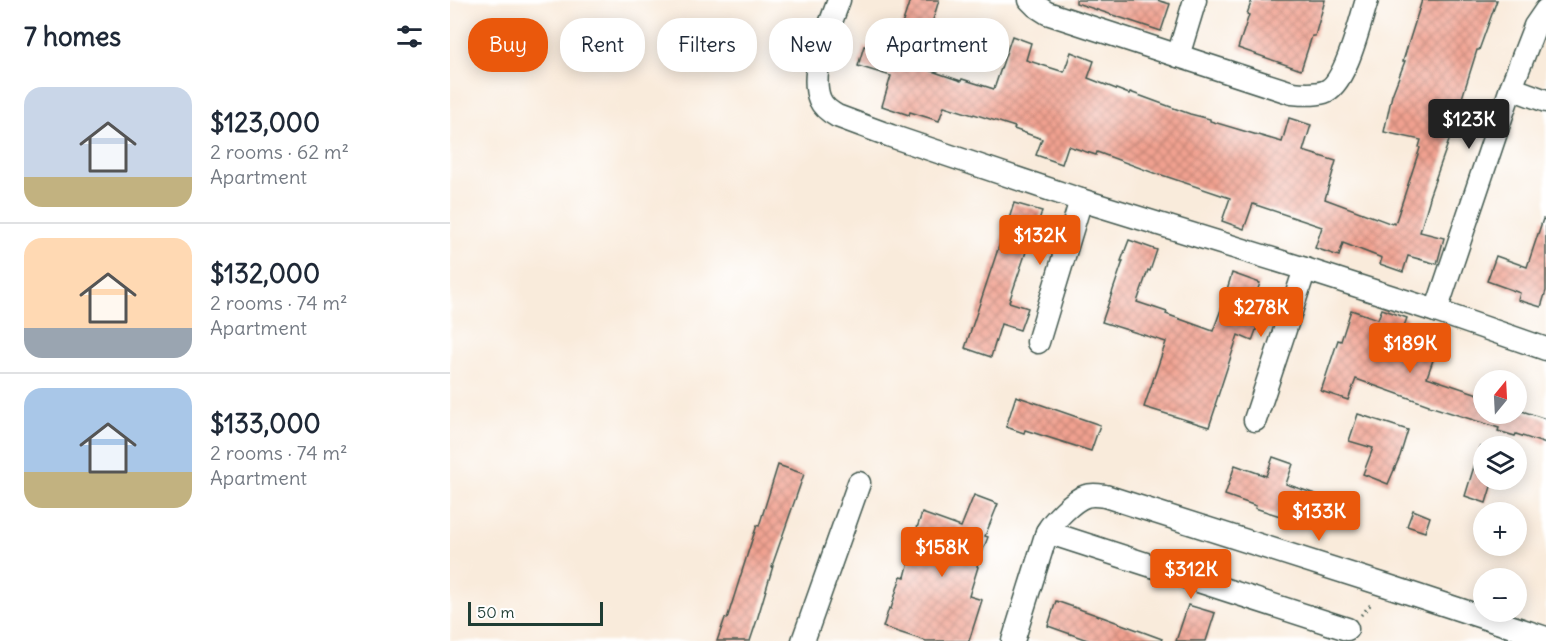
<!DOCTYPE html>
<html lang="en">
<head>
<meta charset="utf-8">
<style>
	body { margin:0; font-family:Delius,sans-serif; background:#f6f6f7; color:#1f2937; height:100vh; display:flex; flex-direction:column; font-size:22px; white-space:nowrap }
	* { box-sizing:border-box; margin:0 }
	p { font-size:20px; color:#747a83 }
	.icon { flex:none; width:33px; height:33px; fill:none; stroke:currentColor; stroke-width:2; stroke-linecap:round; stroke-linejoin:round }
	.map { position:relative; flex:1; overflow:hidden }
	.side { display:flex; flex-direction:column; background:#fff; width:450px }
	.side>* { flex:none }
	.banner { position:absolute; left:18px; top:18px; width:570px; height:54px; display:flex; gap:12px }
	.needle { width:39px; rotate:18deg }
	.tools { position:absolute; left:1023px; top:370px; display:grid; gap:12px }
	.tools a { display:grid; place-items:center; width:54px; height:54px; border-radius:50%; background:#fff; box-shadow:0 3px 15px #0003; font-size:30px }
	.scale { position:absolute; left:18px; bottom:15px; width:135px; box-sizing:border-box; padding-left:6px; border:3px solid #1f3d34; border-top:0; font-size:16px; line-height:21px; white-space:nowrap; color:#1f3d34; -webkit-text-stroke:4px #fff; paint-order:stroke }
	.price { position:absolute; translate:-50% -51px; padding:0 14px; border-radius:6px; background:#ea580c; color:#fff; font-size:20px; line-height:39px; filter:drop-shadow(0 2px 3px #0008) }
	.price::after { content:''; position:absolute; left:50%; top:36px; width:18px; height:14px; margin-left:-9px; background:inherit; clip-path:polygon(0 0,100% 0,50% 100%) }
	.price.selected { background:#222; color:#fff }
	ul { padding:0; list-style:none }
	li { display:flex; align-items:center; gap:18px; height:150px; padding:0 24px }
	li+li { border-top:2px solid #e0e1e3 }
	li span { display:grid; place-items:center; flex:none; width:168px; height:120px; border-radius:18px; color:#555 }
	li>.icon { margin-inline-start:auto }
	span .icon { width:72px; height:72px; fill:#fffc; stroke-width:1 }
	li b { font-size:26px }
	h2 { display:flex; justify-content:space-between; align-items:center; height:72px; padding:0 24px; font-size:26px }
	.pill { padding:0 21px; border-radius:24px; background:#fff; box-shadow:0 3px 15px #0003; font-size:21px; line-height:54px }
	.pill.selected { background:#ea580c; color:#fff }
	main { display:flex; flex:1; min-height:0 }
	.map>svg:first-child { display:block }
</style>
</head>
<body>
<main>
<section class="side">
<h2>7 homes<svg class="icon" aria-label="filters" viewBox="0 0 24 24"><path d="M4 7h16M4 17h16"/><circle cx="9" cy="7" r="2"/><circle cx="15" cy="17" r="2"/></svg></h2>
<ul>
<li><span style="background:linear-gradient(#c9d6e8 75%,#c2b280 0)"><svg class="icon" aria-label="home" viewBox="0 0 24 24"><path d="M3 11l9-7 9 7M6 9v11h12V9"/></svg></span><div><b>$123,000</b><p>2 rooms · 62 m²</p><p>Apartment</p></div></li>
<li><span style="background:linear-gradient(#ffd9b3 75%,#9aa5b1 0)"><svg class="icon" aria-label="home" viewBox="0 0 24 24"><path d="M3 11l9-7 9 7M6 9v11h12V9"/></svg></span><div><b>$132,000</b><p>2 rooms · 74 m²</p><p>Apartment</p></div></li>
<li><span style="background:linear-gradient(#a9c7e8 70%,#c2b280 0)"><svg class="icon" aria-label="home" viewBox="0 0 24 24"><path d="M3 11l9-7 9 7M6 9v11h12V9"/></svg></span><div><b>$133,000</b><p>2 rooms · 74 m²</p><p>Apartment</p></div></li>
</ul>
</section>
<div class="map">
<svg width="1096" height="641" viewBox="0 0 1096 641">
	<defs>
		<pattern id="building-cross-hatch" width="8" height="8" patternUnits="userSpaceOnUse" patternTransform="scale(1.5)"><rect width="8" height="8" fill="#f1a190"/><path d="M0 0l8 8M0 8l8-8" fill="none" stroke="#c38476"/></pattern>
	</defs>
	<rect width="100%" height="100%" fill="#fff"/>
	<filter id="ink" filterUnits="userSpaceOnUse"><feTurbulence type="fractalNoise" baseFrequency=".0167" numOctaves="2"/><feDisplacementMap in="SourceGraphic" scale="12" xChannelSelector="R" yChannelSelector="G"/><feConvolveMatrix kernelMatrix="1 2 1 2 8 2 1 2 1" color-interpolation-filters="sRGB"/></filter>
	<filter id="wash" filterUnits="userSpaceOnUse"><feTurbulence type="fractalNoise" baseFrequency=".008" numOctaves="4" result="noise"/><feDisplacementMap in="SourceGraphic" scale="24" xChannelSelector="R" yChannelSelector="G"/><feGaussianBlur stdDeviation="1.35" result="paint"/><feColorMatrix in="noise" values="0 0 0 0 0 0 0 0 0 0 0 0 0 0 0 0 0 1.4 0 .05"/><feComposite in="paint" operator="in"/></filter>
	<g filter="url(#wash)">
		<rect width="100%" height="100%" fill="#f9ebdb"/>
		<g id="blocks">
			<g fill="url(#building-cross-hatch)">
				<path d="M 460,0 L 489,0 L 469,66 L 470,67 L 511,81 L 512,79 L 544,89 L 562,36 L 581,43 L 576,60 L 614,72 L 621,52 L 644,61 L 638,78 L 679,94 L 680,92 L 740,114 L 760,119 L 760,121 L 804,134 L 832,142 L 839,118 L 861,125 L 853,151 L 886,161 L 875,199 L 942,224 L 943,223 L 945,224 L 970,148 L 969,147 L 971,140 L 934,132 L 942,95 L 955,61 L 953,61 L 972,0 L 1047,0 L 1029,50 L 1027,50 L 1012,98 L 1016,100 L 1010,119 L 1007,118 L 979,197 L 980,198 L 970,232 L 994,238 L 987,264 L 958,256 L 953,272 L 930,264 L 932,258 L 893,243 L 889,256 L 865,248 L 872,227 L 803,204 L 794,229 L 772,221 L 780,198 L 709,174 L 709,175 L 647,152 L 646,155 L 618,146 L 612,164 L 586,155 L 592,139 L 564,129 L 565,127 L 524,114 L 523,115 L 494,106 L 489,121 L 460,112 L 459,115 L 432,106 L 441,76 L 408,66 L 414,46 L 442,55 Z"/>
				<path d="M 626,0 L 707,0 L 720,4 L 711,31 L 626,3 Z"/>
				<path d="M 802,0 L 875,0 L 865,36 L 862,36 L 851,70 L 788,48 L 799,15 L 797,14 Z"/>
				<path d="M 564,203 L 592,211 L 585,232 L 583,231 L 559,302 L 578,308 L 570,330 L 551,324 L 541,357 L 515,348 L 553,234 L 554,235 Z"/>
				<path d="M 1093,219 L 1096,220 L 1096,291 L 1091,307 L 1068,300 L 1070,293 L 1037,281 L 1046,256 L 1077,267 Z"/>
				<path d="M 679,240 L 707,250 L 700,271 L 698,270 L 687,302 L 717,312 L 716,314 L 763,331 L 776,296 L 775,296 L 782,273 L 810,283 L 799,315 L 810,319 L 802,341 L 788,335 L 765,405 L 766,406 L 759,427 L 694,407 L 716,342 L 652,322 L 673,261 L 671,261 Z"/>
				<path d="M 932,309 L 957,318 L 951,334 L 988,346 L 977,377 L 1034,396 L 1034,414 L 1066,414 L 1066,409 L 1096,419 L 1096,444 L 1066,434 L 1065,436 L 1048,431 L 1049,428 L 979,406 L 979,405 L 906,379 L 898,400 L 871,391 L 888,340 L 891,341 L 901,310 L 928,319 Z"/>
				<path d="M 566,396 L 650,425 L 641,451 L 575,430 L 574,433 L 556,427 Z"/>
				<path d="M 908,414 L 958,430 L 950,456 L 938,484 L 913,474 L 923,448 L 899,441 Z"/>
				<path d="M 1030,447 L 1034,447 L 1034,480 L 1043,480 L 1036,503 L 1015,496 Z"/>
				<path d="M 823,457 L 843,464 L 836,484 L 874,497 L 864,527 L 805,508 L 806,506 L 775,495 L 785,465 L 816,476 Z"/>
				<path d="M 328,465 L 354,474 L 322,566 L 323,566 L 307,620 L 300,641 L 267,641 L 275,618 L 277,619 L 300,546 L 307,525 L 309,526 Z"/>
				<path d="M 524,495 L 548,504 L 535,536 L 538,537 L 527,566 L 528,567 L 519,596 L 532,600 L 519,641 L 476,641 L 433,627 L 439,608 L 441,609 L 451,576 L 455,577 L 466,534 L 465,534 L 472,513 L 511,527 Z"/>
				<path d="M 963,510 L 980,517 L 975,532 L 957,526 Z"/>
				<path d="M 606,601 L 655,618 L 712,639 L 711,641 L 640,641 L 598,626 Z"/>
				<path d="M 738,605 L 765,613 L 756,641 L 726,641 Z"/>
			</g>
		</g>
	</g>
	<g filter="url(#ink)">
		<use href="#blocks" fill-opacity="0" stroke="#40574d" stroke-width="1.5"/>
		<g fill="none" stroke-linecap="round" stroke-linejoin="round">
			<g stroke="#40574d" stroke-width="25">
				<g id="minor">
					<path d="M 389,0 C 380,26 358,73 370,100 C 373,107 380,112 387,116 L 441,136 L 631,200 L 855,269 L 986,311 L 1096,349"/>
					<path d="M 580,0 L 586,6 L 597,13 L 842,93 C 852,94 864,95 874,92 C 896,85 910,21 917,0"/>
					<path d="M 728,56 L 745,0"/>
					<path d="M 1061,88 L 1096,101"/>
					<path d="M 986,311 L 1061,88 L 1085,26 L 1096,10"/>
					<path d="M 588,342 L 631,200"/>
					<path d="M 805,420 L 855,269"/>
					<path d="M 597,532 L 897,629"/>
					<path d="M 353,641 L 409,483"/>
					<path d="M 563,641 L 597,532 C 603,521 623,500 636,496 C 642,494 648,495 655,496 L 938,586 L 1096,638"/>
				</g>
			</g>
			<path stroke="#40574d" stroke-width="3" stroke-dasharray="1.5 4.5" stroke-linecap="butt" d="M 911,615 L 923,602"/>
			<use href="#minor" stroke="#fff" stroke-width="22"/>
		</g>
	</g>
</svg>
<div class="tools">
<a><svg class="needle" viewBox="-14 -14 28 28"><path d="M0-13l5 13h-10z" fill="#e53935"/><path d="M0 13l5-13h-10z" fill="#747a83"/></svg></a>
<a><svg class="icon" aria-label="layers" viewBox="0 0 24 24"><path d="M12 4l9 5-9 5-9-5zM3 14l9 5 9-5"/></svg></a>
<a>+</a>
<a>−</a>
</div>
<div class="scale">50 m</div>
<b class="price selected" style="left:1019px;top:150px">$123K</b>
<b class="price" style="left:590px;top:266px">$132K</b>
<b class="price" style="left:811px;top:338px">$278K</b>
<b class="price" style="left:960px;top:374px">$189K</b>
<b class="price" style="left:869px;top:542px">$133K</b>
<b class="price" style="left:492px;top:578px">$158K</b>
<b class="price" style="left:741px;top:600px">$312K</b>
<div class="banner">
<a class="pill selected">Buy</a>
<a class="pill">Rent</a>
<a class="pill">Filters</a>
<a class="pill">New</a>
<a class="pill">Apartment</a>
</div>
</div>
</main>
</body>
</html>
